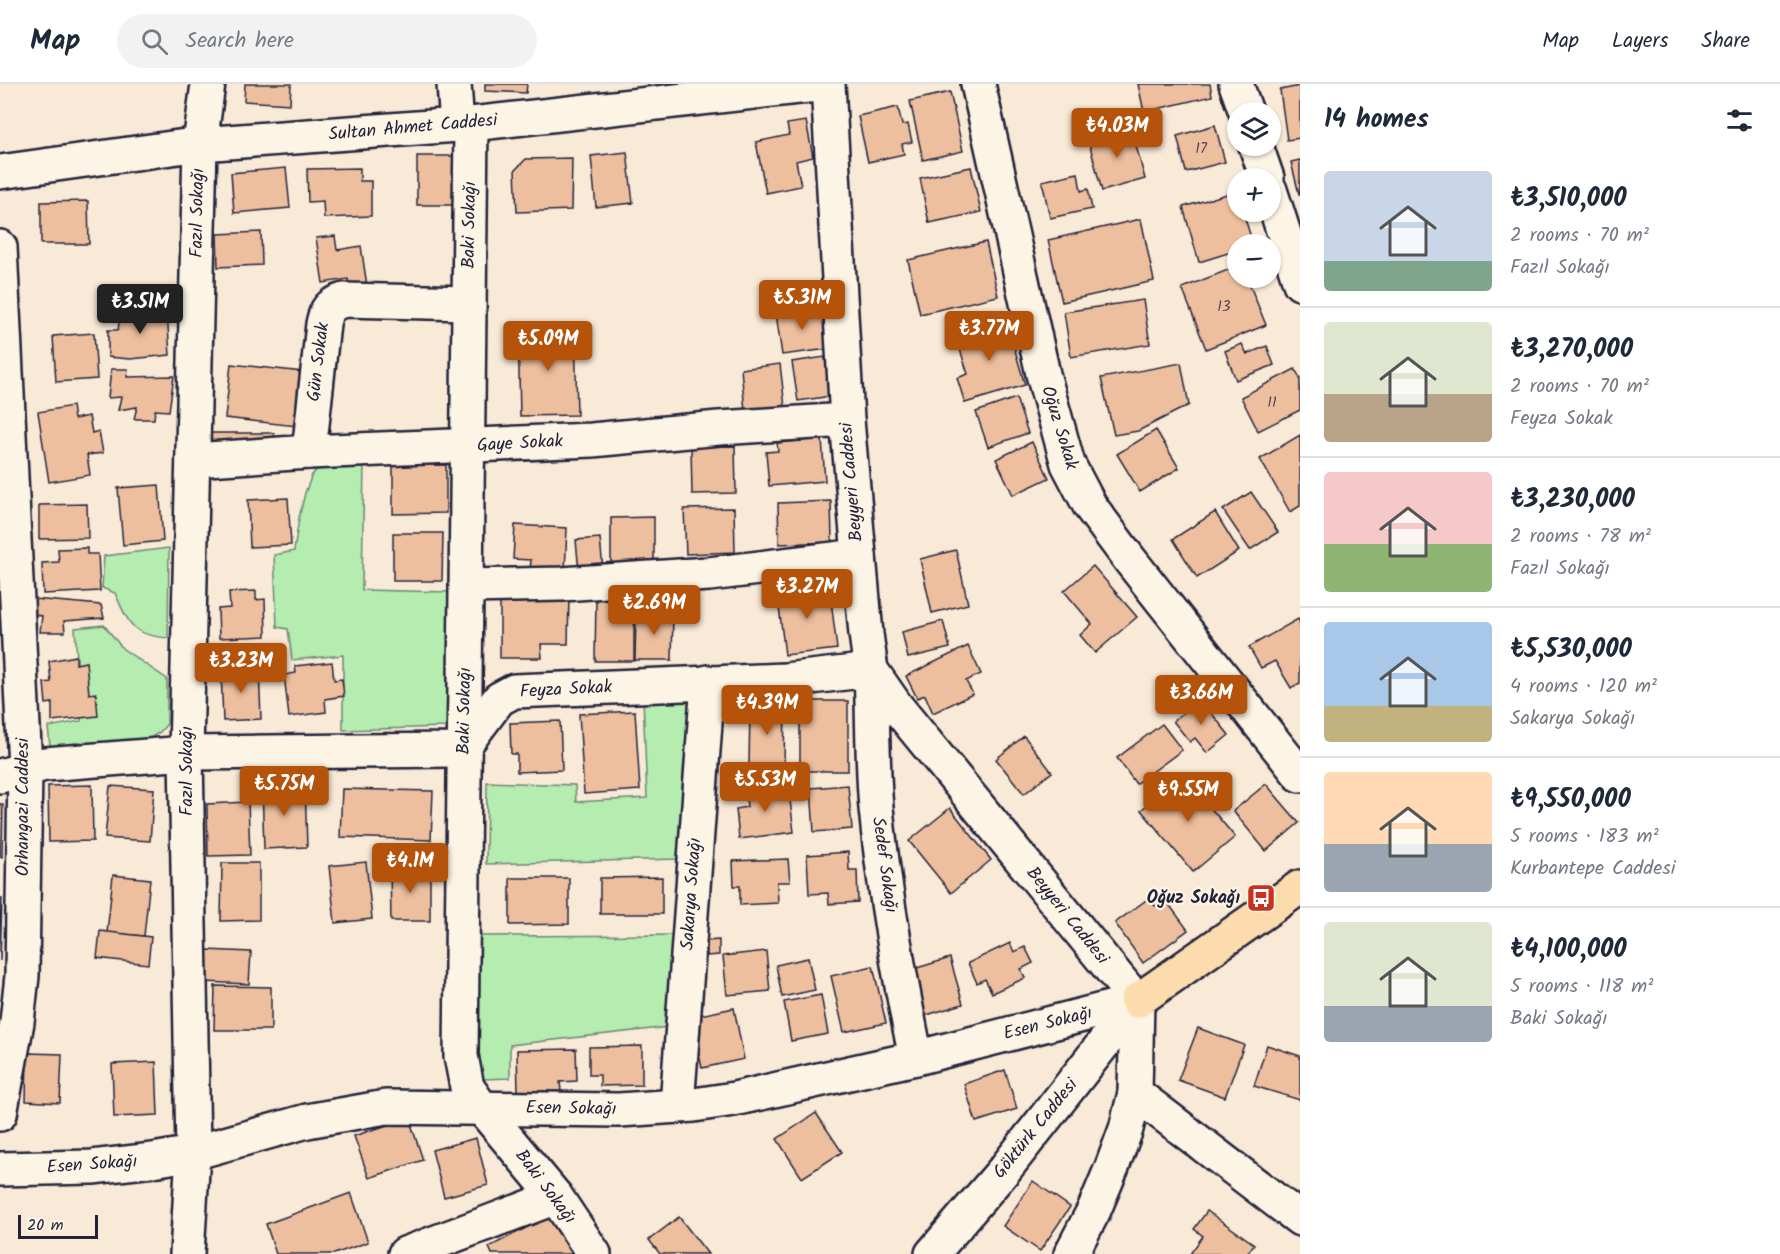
<!DOCTYPE html>
<html lang="en">
<head>
<meta charset="utf-8">
<style>
	body { margin:0; font-family:Kalam,sans-serif; background:#f2f2f3; color:#1f2937; height:100vh; display:flex; flex-direction:column; font-size:22px; white-space:nowrap }
	* { box-sizing:border-box; margin:0 }
	p { font-size:20px; color:#747a83 }
	.icon { flex:none; width:33px; height:33px; fill:none; stroke:currentColor; stroke-width:2; stroke-linecap:round; stroke-linejoin:round }
	.map { position:relative; flex:1; overflow:hidden }
	.side { display:flex; flex-direction:column; background:#fff; width:480px }
	.side>* { flex:none }
	.controls { position:absolute; left:1227px; top:18px; display:grid; gap:12px }
	.controls a { display:grid; place-items:center; width:54px; height:54px; border-radius:50%; background:#fff; box-shadow:0 2px 4px #0004; font-size:30px }
	.scale { position:absolute; left:18px; bottom:15px; width:80px; box-sizing:border-box; padding-left:6px; border:3px solid #22223b; border-top:0; font-size:16px; line-height:21px; white-space:nowrap; color:#22223b; -webkit-text-stroke:4px #fcf5e5; paint-order:stroke }
	.price { position:absolute; translate:-50% -51px; padding:0 14px; border-radius:6px; background:#b45309; color:#fff; font-size:20px; line-height:39px; filter:drop-shadow(0 2px 3px #0008) }
	.price::after { content:''; position:absolute; left:50%; top:36px; width:18px; height:14px; margin-left:-9px; background:inherit; clip-path:polygon(0 0,100% 0,50% 100%) }
	.price.current { background:#222; color:#fff }
	ul { padding:0; list-style:none }
	li { display:flex; align-items:center; gap:18px; height:150px; padding:0 24px }
	li+li { border-top:2px solid #e0e1e3 }
	li span { display:grid; place-items:center; flex:none; width:168px; height:120px; border-radius:6px; color:#555 }
	li>.icon { margin-inline-start:auto }
	span .icon { width:72px; height:72px; fill:#fffc; stroke-width:1 }
	li b { font-size:26px }
	h2 { display:flex; justify-content:space-between; align-items:center; height:72px; padding:0 24px; font-size:26px }
	header { display:flex; align-items:center; gap:36px; box-sizing:border-box; height:84px; padding:0 30px; background:#fff; border-bottom:2px solid #e0e1e3 }
	header strong { font-size:28px }
	nav { display:flex; gap:33px; margin-inline-start:auto; font-size:21px }
	.search { width:420px; height:54px; background:#f2f2f3; display:flex; align-items:center; gap:15px; box-sizing:border-box; padding:0 21px; border-radius:33px; color:#747a83; font-size:22px }
	main { display:flex; flex:1; min-height:0 }
	.map>svg:first-child { display:block }
</style>
</head>
<body>
<header>
<strong>Map</strong>
<div class="search"><svg class="icon" aria-label="search" viewBox="0 0 24 24"><circle cx="10" cy="10" r="6"/><path d="M15 15l6 6"/></svg>Search here</div>
<nav><a>Map</a><a>Layers</a><a>Share</a></nav>
</header>
<main>
<div class="map">
<svg width="1300" height="1170" viewBox="0 0 1300 1170">
	<rect width="100%" height="100%" fill="#f9ead7"/>
	<filter id="ink" filterUnits="userSpaceOnUse"><feTurbulence type="fractalNoise" baseFrequency=".0167" numOctaves="2"/><feDisplacementMap in="SourceGraphic" scale="12" xChannelSelector="R" yChannelSelector="G"/><feConvolveMatrix kernelMatrix="1 2 1 2 8 2 1 2 1" color-interpolation-filters="sRGB"/></filter>
	<g filter="url(#ink)">
		<g fill="#b5ecaf" stroke="#6c8775" stroke-width="1.5">
			<path d="M 364,376 L 362,506 L 450,508 L 446,643 L 343,646 L 343,571 L 292,576 L 288,545 L 277,543 L 274,471 L 294,467 L 299,434 L 305,409 L 312,391 L 322,380 Z"/>
			<path d="M 169,464 L 168,554 C 131,551 129,540 115,509 L 102,504 L 104,472 Z"/>
			<path d="M 104,541 L 123,565 L 167,595 L 167,640 L 160,648 L 149,655 L 50,662 L 48,643 L 81,637 L 75,544 Z"/>
			<path d="M 689,613 L 680,775 L 486,780 L 487,698 L 575,701 L 576,718 L 647,714 L 643,614 Z"/>
			<path d="M 675,851 L 669,943 L 510,961 L 510,994 L 482,995 L 478,956 L 479,852 Z"/>
		</g>
		<g fill="#eebf9e" stroke="#22223b" stroke-width="1.5">
			<path d="M 245,0 L 291,0 L 290,20 L 244,17 Z"/>
			<path d="M 485,0 L 527,0 L 526,9 L 485,7 Z"/>
			<path d="M 1138,0 L 1210,0 L 1212,12 L 1144,28 Z"/>
			<path d="M 1300,2 L 1300,54 L 1287,56 L 1280,6 Z"/>
			<path d="M 950,8 L 963,67 L 923,76 L 910,17 Z"/>
			<path d="M 898,23 L 902,41 L 908,40 L 912,58 L 902,60 L 904,70 L 868,78 L 858,32 Z"/>
			<path d="M 806,37 L 813,73 L 796,77 L 801,102 L 766,109 L 756,58 L 789,51 L 787,40 Z"/>
			<path d="M 1215,41 L 1225,78 L 1186,88 L 1177,52 Z"/>
			<path d="M 1131,43 L 1145,95 L 1102,107 L 1088,55 Z"/>
			<path d="M 627,68 L 633,119 L 596,123 L 591,72 Z"/>
			<path d="M 417,72 L 453,72 L 454,121 L 417,121 Z"/>
			<path d="M 572,74 L 571,126 L 517,128 L 515,86 L 526,75 Z"/>
			<path d="M 1300,76 L 1300,110 L 1299,110 L 1291,78 Z"/>
			<path d="M 971,83 L 981,128 L 929,139 L 920,94 Z"/>
			<path d="M 286,84 L 290,124 L 234,129 L 231,89 Z"/>
			<path d="M 360,84 L 360,97 L 371,97 L 371,132 L 324,134 L 323,117 L 308,118 L 307,85 Z"/>
			<path d="M 1078,89 L 1081,107 L 1088,105 L 1092,125 L 1050,134 L 1042,97 Z"/>
			<path d="M 1237,107 L 1238,128 L 1243,128 L 1253,160 L 1238,160 L 1238,166 L 1199,178 L 1183,123 Z"/>
			<path d="M 88,117 L 89,160 L 41,160 L 41,118 Z"/>
			<path d="M 1141,135 L 1154,197 L 1062,218 L 1048,156 Z"/>
			<path d="M 261,148 L 262,181 L 218,183 L 217,150 Z"/>
			<path d="M 335,152 L 337,166 L 361,162 L 367,202 L 350,205 L 348,195 L 323,199 L 316,154 Z"/>
			<path d="M 986,158 L 998,212 L 920,230 L 908,176 Z"/>
			<path d="M 1238,182 L 1238,194 L 1247,194 L 1266,241 L 1206,265 L 1182,204 Z"/>
			<path d="M 1143,216 L 1150,260 L 1071,273 L 1064,228 Z"/>
			<path d="M 823,224 L 828,265 L 782,271 L 776,230 Z"/>
			<path d="M 121,225 L 167,228 L 170,271 L 130,275 L 108,273 L 108,246 L 118,246 Z"/>
			<path d="M 1006,235 L 1025,301 L 965,319 L 957,294 L 968,290 L 955,250 Z"/>
			<path d="M 575,243 L 577,331 L 520,332 L 518,244 Z"/>
			<path d="M 94,249 L 97,295 L 56,298 L 53,252 Z"/>
			<path d="M 1242,260 L 1247,270 L 1267,262 L 1274,281 L 1236,296 L 1225,267 Z"/>
			<path d="M 825,273 L 831,312 L 798,317 L 792,278 Z"/>
			<path d="M 1181,279 L 1189,321 L 1138,347 L 1114,351 L 1101,294 Z"/>
			<path d="M 231,280 L 303,288 L 297,342 L 225,334 Z"/>
			<path d="M 780,280 L 785,323 L 745,327 L 741,285 Z"/>
			<path d="M 111,285 L 128,285 L 127,293 L 174,292 L 169,327 L 155,326 L 154,335 L 134,335 L 137,323 L 118,326 L 121,313 L 108,314 Z"/>
			<path d="M 1295,285 L 1300,294 L 1300,326 L 1258,347 L 1241,313 Z"/>
			<path d="M 1016,314 L 1028,349 L 988,363 L 976,328 Z"/>
			<path d="M 72,322 L 74,335 L 89,332 L 92,349 L 99,347 L 103,369 L 87,371 L 90,391 L 49,398 L 38,328 Z"/>
			<path d="M 1156,346 L 1179,384 L 1140,408 L 1117,370 Z"/>
			<path d="M 211,349 L 274,349 L 274,360 L 210,362 Z"/>
			<path d="M 1300,351 L 1300,422 L 1290,428 L 1260,375 Z"/>
			<path d="M 822,355 L 825,397 L 769,402 L 766,368 L 778,367 L 777,359 Z"/>
			<path d="M 1032,358 L 1049,394 L 1013,411 L 996,375 Z"/>
			<path d="M 735,362 L 736,409 L 692,410 L 691,363 Z"/>
			<path d="M 393,381 L 446,381 L 446,429 L 393,430 Z"/>
			<path d="M 159,401 L 163,457 L 123,461 L 118,404 Z"/>
			<path d="M 1251,408 L 1278,448 L 1250,466 L 1223,426 Z"/>
			<path d="M 288,414 L 291,461 L 250,463 L 248,416 Z"/>
			<path d="M 831,417 L 832,458 L 779,460 L 778,419 Z"/>
			<path d="M 87,420 L 88,454 L 39,455 L 39,421 Z"/>
			<path d="M 734,424 L 735,468 L 686,470 L 684,425 Z"/>
			<path d="M 1215,428 L 1239,467 L 1197,494 L 1173,455 Z"/>
			<path d="M 654,433 L 654,479 L 611,480 L 611,434 Z"/>
			<path d="M 515,441 L 567,444 L 565,488 L 530,486 L 531,476 L 513,475 Z"/>
			<path d="M 393,449 L 443,449 L 442,497 L 393,497 Z"/>
			<path d="M 600,454 L 603,486 L 579,488 L 576,456 Z"/>
			<path d="M 87,464 L 87,470 L 98,470 L 100,507 L 43,510 L 42,479 L 59,478 L 58,465 Z"/>
			<path d="M 956,466 L 968,520 L 932,529 L 920,475 Z"/>
			<path d="M 1093,482 L 1137,533 L 1095,569 L 1080,551 L 1092,540 L 1064,507 Z"/>
			<path d="M 829,500 L 837,565 L 785,571 L 777,507 Z"/>
			<path d="M 256,507 L 256,516 L 265,515 L 266,552 L 219,554 L 218,525 L 230,524 L 229,508 Z"/>
			<path d="M 500,511 L 569,511 L 568,560 L 541,560 L 542,574 L 500,574 Z"/>
			<path d="M 596,514 L 634,515 L 634,577 L 595,577 Z"/>
			<path d="M 33,515 L 101,521 L 104,534 L 64,537 L 65,548 L 40,548 L 42,532 L 34,531 Z"/>
			<path d="M 636,528 L 673,529 L 672,576 L 635,576 Z"/>
			<path d="M 1298,535 L 1300,539 L 1300,599 L 1291,604 L 1275,577 L 1261,584 L 1249,563 Z"/>
			<path d="M 943,537 L 950,564 L 908,574 L 902,548 Z"/>
			<path d="M 968,562 L 981,590 L 966,597 L 973,610 L 933,629 L 925,611 L 917,614 L 906,592 Z"/>
			<path d="M 76,572 L 76,580 L 86,578 L 89,610 L 96,609 L 98,632 L 52,637 L 52,619 L 46,620 L 44,599 L 51,598 L 49,577 Z"/>
			<path d="M 332,578 L 334,596 L 342,595 L 344,612 L 325,615 L 326,628 L 289,633 L 284,591 L 296,589 L 295,582 Z"/>
			<path d="M 259,584 L 261,635 L 223,637 L 221,586 Z"/>
			<path d="M 1200,615 L 1229,651 L 1207,669 L 1195,654 L 1190,658 L 1173,637 Z"/>
			<rect x="800" y="617" width="48" height="70"/>
			<path d="M 750,623 L 785,624 L 784,681 L 749,681 Z"/>
			<path d="M 635,627 L 640,706 L 584,710 L 579,630 Z"/>
			<path d="M 560,637 L 562,686 L 517,688 L 517,670 L 511,670 L 510,639 Z"/>
			<path d="M 1162,640 L 1182,666 L 1136,700 L 1117,674 Z"/>
			<path d="M 1024,652 L 1052,688 L 1024,710 L 996,675 Z"/>
			<path d="M 1183,691 L 1235,753 L 1193,788 L 1141,726 Z"/>
			<path d="M 1266,700 L 1299,739 L 1266,767 L 1233,727 Z"/>
			<path d="M 92,701 L 93,757 L 49,758 L 48,702 Z"/>
			<path d="M 305,701 L 307,763 L 264,765 L 262,702 Z"/>
			<path d="M 776,701 L 777,710 L 789,708 L 794,748 L 739,755 L 736,725 L 747,723 L 745,705 Z"/>
			<path d="M 848,701 L 852,745 L 814,748 L 811,704 Z"/>
			<path d="M 110,702 L 154,705 L 150,757 L 105,754 Z"/>
			<path d="M 342,705 L 433,707 L 431,756 L 340,753 Z"/>
			<path d="M 248,718 L 250,771 L 208,772 L 207,720 Z"/>
			<path d="M 0,720 L 3,720 L 2,773 L 0,773 Z"/>
			<path d="M 950,724 L 991,776 L 951,809 L 909,757 Z"/>
			<path d="M 848,768 L 849,786 L 857,786 L 858,818 L 829,820 L 828,809 L 809,810 L 807,771 Z"/>
			<path d="M 788,775 L 790,798 L 777,798 L 778,819 L 740,821 L 740,802 L 734,802 L 733,777 Z"/>
			<path d="M 366,778 L 372,835 L 335,839 L 329,782 Z"/>
			<path d="M 222,779 L 259,779 L 259,836 L 221,837 Z"/>
			<path d="M 430,782 L 430,837 L 391,837 L 390,783 Z"/>
			<path d="M 113,791 L 150,795 L 144,852 L 107,849 Z"/>
			<path d="M 662,793 L 662,830 L 600,830 L 600,794 Z"/>
			<path d="M 510,794 L 569,794 L 569,840 L 510,841 Z"/>
			<path d="M 0,814 L 2,814 L 0,877 Z"/>
			<path d="M 1149,814 L 1155,822 L 1165,815 L 1188,846 L 1143,879 L 1115,839 Z"/>
			<path d="M 100,847 L 151,853 L 148,880 L 97,874 Z"/>
			<path d="M 719,856 L 719,871 L 707,872 L 707,857 Z"/>
			<path d="M 1010,859 L 1014,868 L 1025,863 L 1033,879 L 1021,885 L 1025,894 L 992,909 L 985,895 L 977,899 L 968,879 Z"/>
			<path d="M 206,866 L 251,868 L 249,900 L 205,898 Z"/>
			<path d="M 766,867 L 770,907 L 727,911 L 723,872 Z"/>
			<path d="M 808,874 L 815,906 L 782,913 L 776,881 Z"/>
			<path d="M 950,874 L 963,920 L 920,933 L 907,887 Z"/>
			<path d="M 873,882 L 886,939 L 844,948 L 831,892 Z"/>
			<path d="M 215,902 L 271,903 L 271,946 L 214,946 Z"/>
			<path d="M 821,911 L 828,950 L 791,957 L 784,918 Z"/>
			<path d="M 734,924 L 744,975 L 702,984 L 691,933 Z"/>
			<path d="M 1198,944 L 1244,961 L 1225,1013 L 1178,996 Z"/>
			<path d="M 1267,961 L 1300,972 L 1300,1016 L 1254,1002 Z"/>
			<path d="M 642,962 L 642,1001 L 600,1002 L 600,991 L 589,991 L 589,963 Z"/>
			<path d="M 576,965 L 577,997 L 560,998 L 561,1007 L 518,1008 L 517,966 Z"/>
			<path d="M 27,969 L 62,970 L 60,1019 L 26,1017 Z"/>
			<path d="M 156,978 L 158,1031 L 114,1033 L 112,980 Z"/>
			<path d="M 1005,986 L 1017,1025 L 976,1038 L 964,1000 Z"/>
			<path d="M 816,1029 L 842,1068 L 802,1094 L 777,1055 Z"/>
			<path d="M 409,1034 L 423,1076 L 369,1094 L 354,1052 Z"/>
			<path d="M 476,1054 L 488,1101 L 444,1113 L 432,1066 Z"/>
			<path d="M 1033,1097 L 1070,1123 L 1040,1167 L 1003,1142 Z"/>
			<path d="M 351,1109 L 368,1158 L 334,1170 L 276,1170 L 266,1140 Z"/>
			<path d="M 1207,1127 L 1254,1160 L 1247,1170 L 1190,1170 L 1203,1152 L 1194,1145 Z"/>
			<path d="M 553,1130 L 574,1170 L 492,1170 L 489,1163 Z"/>
			<path d="M 679,1133 L 708,1170 L 660,1170 L 649,1156 Z"/>
		</g>
		<g fill="none" stroke-linecap="round" stroke-linejoin="round">
			<g stroke="#22223b" stroke-width="38">
				<g id="minor">
					<path d="M 454,0 L 457,41"/>
					<path d="M 828,0 L 847,336 L 866,550 L 871,586 L 896,622 L 1137,917"/>
					<path d="M 978,0 L 1043,290 L 1068,380 L 1090,422 L 1130,476 L 1300,691"/>
					<path d="M 1236,0 L 1246,28"/>
					<path d="M 471,40 L 461,972 L 467,1003 L 481,1023 L 556,1113 L 594,1170"/>
					<path d="M 1256,62 L 1267,94"/>
					<path d="M 0,88 L 200,60 L 471,40 L 826,0"/>
					<path d="M 1270,106 L 1300,199"/>
					<path d="M 0,163 L 25,684 L 22,892 L 17,938 L 0,1030"/>
					<path d="M 309,368 L 323,240 C 326,225 329,221 344,216 L 469,219"/>
					<path d="M 193,376 L 309,368 L 592,356 L 719,344 L 847,336"/>
					<path d="M 466,502 L 562,500 L 709,490 L 859,472"/>
					<path d="M 0,692 L 45,680 L 186,669 L 453,666 L 464,662 L 499,615 L 514,607 L 785,596 L 871,586 C 873,632 872,678 876,724 C 884,808 899,891 916,974"/>
					<path d="M 1135,1009 L 1300,1135"/>
					<path d="M 677,1022 L 708,598"/>
					<path d="M 0,1085 L 92,1083 L 153,1076 L 193,1069 L 307,1037 L 386,1023 L 619,1026 L 694,1021 L 734,1015 L 916,974 L 1137,917"/>
					<path d="M 187,1170 L 193,1069 L 186,669 L 200,60 L 208,0"/>
					<path d="M 405,1170 L 556,1113"/>
					<path d="M 932,1170 L 1005,1085 L 1137,917"/>
					<path d="M 1071,1170 L 1094,1126 L 1112,1083 L 1126,1045 L 1135,1009 L 1137,917"/>
				</g>
			</g>
			<g stroke="#22223b" stroke-width="38">
				<path id="major" d="M 1137,917 L 1300,803"/>
			</g>
			<use href="#minor" stroke="#fcf5e5" stroke-width="33"/>
			<use href="#major" stroke="#fcdcac" stroke-width="33"/>
		</g>
	</g>
	<defs>
		<g id="bus-square" transform="scale(1.5)"><rect x="-9" y="-9" width="18" height="18" rx="4" fill="#c8321e" stroke="#fcf5e5"/><path d="M-5-6H5V4H4V6H2V4H-2V6H-4V4H-5ZM-3.5-4V0h7V-4ZM-3.5 1.2v1.5H-2V1.2ZM2 1.2v1.5H3.5V1.2Z" fill="#fff"/></g>
	</defs>
	<g fill-rule="evenodd">
		<use href="#bus-square" x="1261" y="814"/>
	</g>
	<g text-anchor="middle" dominant-baseline="central" stroke-width="4.5" stroke-linejoin="round" paint-order="stroke">
		<g font-size="15" fill="#554954">
			<text x="1201" y="65">17</text>
			<text x="1224" y="223">13</text>
			<text x="1272" y="319">11</text>
		</g>
		<g font-size="18" fill="#22223b" stroke="#fcf5e5">
			<text transform="translate(413 44) rotate(-5)">Sultan Ahmet Caddesi</text>
			<text transform="translate(198 129) rotate(-89)">Fazıl Sokağı</text>
			<text transform="translate(470 141) rotate(-89)">Baki Sokağı</text>
			<text transform="translate(319 278) rotate(-83)">Gün Sokak</text>
			<text transform="translate(1059 344) rotate(73)">Oğuz Sokak</text>
			<text transform="translate(520 360) rotate(-3)">Gaye Sokak</text>
			<text transform="translate(852 398) rotate(-95)">Beyyeri Caddesi</text>
			<text transform="translate(566 606) rotate(-3)">Feyza Sokak</text>
			<text transform="translate(465 627) rotate(-89)">Baki Sokağı</text>
			<text transform="translate(187 687) rotate(-90)">Fazıl Sokağı</text>
			<text transform="translate(23 723) rotate(-90)">Orhangazi Caddesi</text>
			<text transform="translate(884 781) rotate(82)">Sedef Sokağı</text>
			<text transform="translate(692 810) rotate(-86)">Sakarya Sokağı</text>
			<text transform="translate(1067 832) rotate(51)">Beyyeri Caddesi</text>
			<text transform="translate(1048 940) rotate(-14)">Esen Sokağı</text>
			<text transform="translate(571 1025) rotate(1)">Esen Sokağı</text>
			<text transform="translate(1036 1045) rotate(-51)">Göktürk Caddesi</text>
			<text transform="translate(92 1081) rotate(-4)">Esen Sokağı</text>
			<text transform="translate(545 1103) rotate(53)">Baki Sokağı</text>
		</g>
		<g font-size="18" font-weight="bold" fill="#22223b" stroke="#fcf5e5" text-anchor="end">
			<text x="1240" y="814">Oğuz Sokağı</text>
		</g>
	</g>
</svg>
<div class="controls">
<a><svg class="icon" aria-label="layers" viewBox="0 0 24 24"><path d="M12 4l9 5-9 5-9-5zM3 14l9 5 9-5"/></svg></a>
<a>+</a>
<a>−</a>
</div>
<div class="scale">20 m</div>
<b class="price" style="left:1117px;top:75px">₺4.03M</b>
<b class="price" style="left:802px;top:247px">₺5.31M</b>
<b class="price current" style="left:140px;top:251px">₺3.51M</b>
<b class="price" style="left:989px;top:278px">₺3.77M</b>
<b class="price" style="left:548px;top:288px">₺5.09M</b>
<b class="price" style="left:807px;top:536px">₺3.27M</b>
<b class="price" style="left:654px;top:552px">₺2.69M</b>
<b class="price" style="left:241px;top:610px">₺3.23M</b>
<b class="price" style="left:1201px;top:642px">₺3.66M</b>
<b class="price" style="left:767px;top:652px">₺4.39M</b>
<b class="price" style="left:765px;top:729px">₺5.53M</b>
<b class="price" style="left:284px;top:733px">₺5.75M</b>
<b class="price" style="left:1188px;top:739px">₺9.55M</b>
<b class="price" style="left:410px;top:810px">₺4.1M</b>
</div>
<section class="side">
<h2>14 homes<svg class="icon" aria-label="filters" viewBox="0 0 24 24"><path d="M4 7h16M4 17h16"/><circle cx="9" cy="7" r="2"/><circle cx="15" cy="17" r="2"/></svg></h2>
<ul>
<li><span style="background:linear-gradient(#c9d6e8 75%,#7fa58c 0)"><svg class="icon" aria-label="home" viewBox="0 0 24 24"><path d="M3 11l9-7 9 7M6 9v11h12V9"/></svg></span><div><b>₺3,510,000</b><p>2 rooms · 70 m²</p><p>Fazıl Sokağı</p></div></li>
<li><span style="background:linear-gradient(#dfe7d0 60%,#b9a48a 0)"><svg class="icon" aria-label="home" viewBox="0 0 24 24"><path d="M3 11l9-7 9 7M6 9v11h12V9"/></svg></span><div><b>₺3,270,000</b><p>2 rooms · 70 m²</p><p>Feyza Sokak</p></div></li>
<li><span style="background:linear-gradient(#f6c9c9 60%,#8fb573 0)"><svg class="icon" aria-label="home" viewBox="0 0 24 24"><path d="M3 11l9-7 9 7M6 9v11h12V9"/></svg></span><div><b>₺3,230,000</b><p>2 rooms · 78 m²</p><p>Fazıl Sokağı</p></div></li>
<li><span style="background:linear-gradient(#a9c7e8 70%,#c2b280 0)"><svg class="icon" aria-label="home" viewBox="0 0 24 24"><path d="M3 11l9-7 9 7M6 9v11h12V9"/></svg></span><div><b>₺5,530,000</b><p>4 rooms · 120 m²</p><p>Sakarya Sokağı</p></div></li>
<li><span style="background:linear-gradient(#ffd9b3 60%,#9aa5b1 0)"><svg class="icon" aria-label="home" viewBox="0 0 24 24"><path d="M3 11l9-7 9 7M6 9v11h12V9"/></svg></span><div><b>₺9,550,000</b><p>5 rooms · 183 m²</p><p>Kurbantepe Caddesi</p></div></li>
<li><span style="background:linear-gradient(#dfe7d0 70%,#9aa5b1 0)"><svg class="icon" aria-label="home" viewBox="0 0 24 24"><path d="M3 11l9-7 9 7M6 9v11h12V9"/></svg></span><div><b>₺4,100,000</b><p>5 rooms · 118 m²</p><p>Baki Sokağı</p></div></li>
</ul>
</section>
</main>
</body>
</html>
